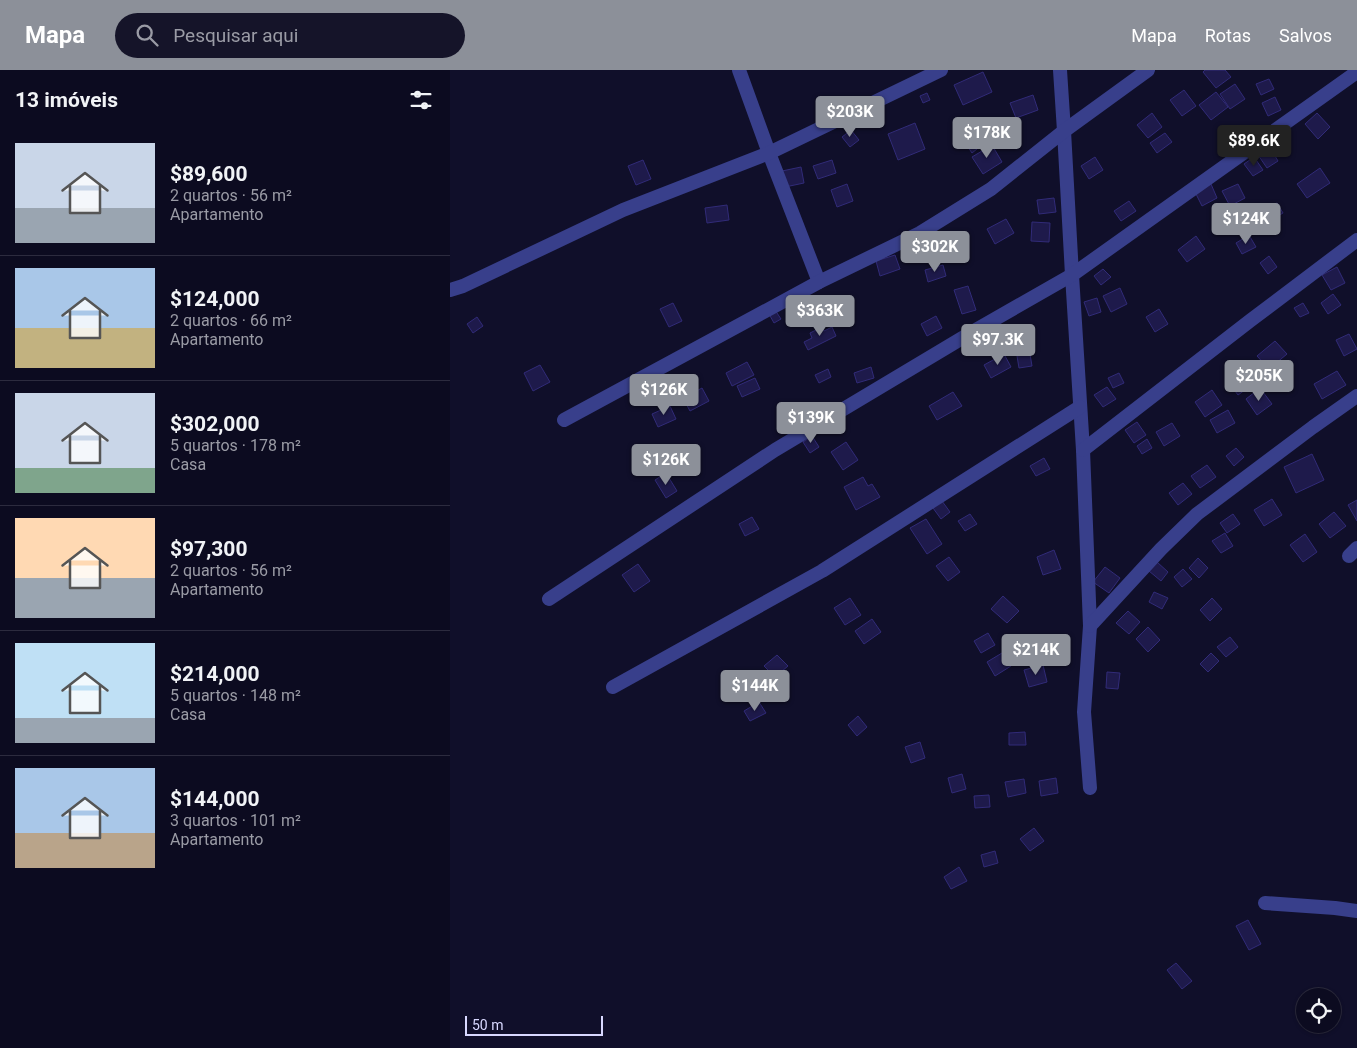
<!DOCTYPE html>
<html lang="pt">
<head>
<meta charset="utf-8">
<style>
	body { margin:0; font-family:Roboto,sans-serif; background:#151429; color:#f1f3f6; height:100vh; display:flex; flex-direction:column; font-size:19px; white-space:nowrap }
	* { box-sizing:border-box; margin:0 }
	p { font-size:16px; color:#9a9ba5 }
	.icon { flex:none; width:28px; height:28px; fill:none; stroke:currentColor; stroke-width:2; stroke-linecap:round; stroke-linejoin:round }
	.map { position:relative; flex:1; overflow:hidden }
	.side { display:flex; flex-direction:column; background:#0c0b20; width:450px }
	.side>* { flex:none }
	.tools { position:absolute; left:846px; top:918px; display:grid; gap:10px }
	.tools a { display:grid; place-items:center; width:45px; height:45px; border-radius:50%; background:#0c0b20; box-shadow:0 1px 4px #0004,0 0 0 1px #2c2b3e; font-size:25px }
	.scale { position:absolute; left:15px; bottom:12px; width:138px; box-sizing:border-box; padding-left:5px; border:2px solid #d8d8ff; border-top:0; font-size:14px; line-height:18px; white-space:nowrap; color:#d8d8ff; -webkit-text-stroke:4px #100f2a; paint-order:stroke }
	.price { position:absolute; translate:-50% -42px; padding:0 11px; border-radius:5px; background:#8c9099; color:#fff; font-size:16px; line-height:32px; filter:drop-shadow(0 1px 2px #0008) }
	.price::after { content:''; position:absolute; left:50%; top:30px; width:15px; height:11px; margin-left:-8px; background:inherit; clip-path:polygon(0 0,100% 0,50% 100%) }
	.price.active { background:#222; color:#fff }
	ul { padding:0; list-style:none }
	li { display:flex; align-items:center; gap:15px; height:125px; padding:0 15px }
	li+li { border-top:1px solid #2c2b3e }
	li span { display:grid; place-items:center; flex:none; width:140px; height:100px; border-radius:0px; color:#555 }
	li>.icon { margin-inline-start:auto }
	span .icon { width:60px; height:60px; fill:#fffc; stroke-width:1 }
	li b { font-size:21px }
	h2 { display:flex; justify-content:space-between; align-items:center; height:60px; padding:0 15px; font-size:21px }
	header { display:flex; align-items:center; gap:30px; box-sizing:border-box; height:70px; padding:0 25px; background:#8c9099; color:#fff }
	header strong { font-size:24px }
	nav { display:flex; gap:28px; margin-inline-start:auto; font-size:18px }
	.search { width:350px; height:45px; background:#151429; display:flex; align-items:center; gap:12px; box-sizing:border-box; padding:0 18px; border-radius:28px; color:#9a9ba5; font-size:19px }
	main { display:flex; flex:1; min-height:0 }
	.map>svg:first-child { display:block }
</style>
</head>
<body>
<header>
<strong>Mapa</strong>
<div class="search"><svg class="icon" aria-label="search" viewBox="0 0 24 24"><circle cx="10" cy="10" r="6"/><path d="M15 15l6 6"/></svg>Pesquisar aqui</div>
<nav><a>Mapa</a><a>Rotas</a><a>Salvos</a></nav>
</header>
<main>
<section class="side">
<h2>13 imóveis<svg class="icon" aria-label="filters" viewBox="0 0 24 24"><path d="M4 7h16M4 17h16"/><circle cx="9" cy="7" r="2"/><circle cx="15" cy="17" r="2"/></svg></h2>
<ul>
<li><span style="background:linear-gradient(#c9d6e8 65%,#9aa5b1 0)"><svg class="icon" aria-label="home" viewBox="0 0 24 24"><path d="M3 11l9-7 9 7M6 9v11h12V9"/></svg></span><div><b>$89,600</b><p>2 quartos · 56 m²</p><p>Apartamento</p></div></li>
<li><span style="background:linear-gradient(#a9c7e8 60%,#c2b280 0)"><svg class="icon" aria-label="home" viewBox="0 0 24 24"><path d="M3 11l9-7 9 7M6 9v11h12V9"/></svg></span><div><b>$124,000</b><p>2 quartos · 66 m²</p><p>Apartamento</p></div></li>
<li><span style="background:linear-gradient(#c9d6e8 75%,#7fa58c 0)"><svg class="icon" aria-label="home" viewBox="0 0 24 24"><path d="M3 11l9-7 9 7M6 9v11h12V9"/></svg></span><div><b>$302,000</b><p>5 quartos · 178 m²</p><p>Casa</p></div></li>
<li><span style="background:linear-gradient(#ffd9b3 60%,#9aa5b1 0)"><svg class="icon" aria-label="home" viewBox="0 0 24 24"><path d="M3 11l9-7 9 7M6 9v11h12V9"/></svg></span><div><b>$97,300</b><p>2 quartos · 56 m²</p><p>Apartamento</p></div></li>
<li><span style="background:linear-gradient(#bfe0f5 75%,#9aa5b1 0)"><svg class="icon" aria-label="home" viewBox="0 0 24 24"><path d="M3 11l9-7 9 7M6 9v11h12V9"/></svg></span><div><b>$214,000</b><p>5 quartos · 148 m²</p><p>Casa</p></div></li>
<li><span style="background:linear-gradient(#a9c7e8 65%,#b9a48a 0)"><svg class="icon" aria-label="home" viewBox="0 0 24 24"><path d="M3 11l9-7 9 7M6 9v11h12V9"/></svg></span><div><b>$144,000</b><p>3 quartos · 101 m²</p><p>Apartamento</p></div></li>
</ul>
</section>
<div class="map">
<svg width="907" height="978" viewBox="0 0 907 978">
	<rect width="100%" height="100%" fill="#100f2a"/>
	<g fill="#1e1a4b" stroke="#312b78">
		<path d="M 755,0 L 775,0 L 781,7 L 766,18 L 753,2 Z"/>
		<path d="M 533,2 L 542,22 L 513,35 L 504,15 Z"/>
		<path d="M 819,9 L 824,19 L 811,25 L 806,14 Z"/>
		<path d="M 785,14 L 795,29 L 780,39 L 770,24 Z"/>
		<path d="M 734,20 L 746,36 L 732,46 L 720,30 Z"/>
		<path d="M 766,22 L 778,37 L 761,50 L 749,35 Z"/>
		<path d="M 477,23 L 480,30 L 473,33 L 470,26 Z"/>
		<path d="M 583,25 L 588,40 L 566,48 L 560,33 Z"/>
		<path d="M 825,27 L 831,40 L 818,46 L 812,33 Z"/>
		<path d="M 702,43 L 712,57 L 698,68 L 687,55 Z"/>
		<path d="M 867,43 L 880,57 L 868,69 L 855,54 Z"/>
		<path d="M 465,53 L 475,79 L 448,90 L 438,64 Z"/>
		<path d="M 529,59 L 538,70 L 522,83 L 514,71 Z"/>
		<path d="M 401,60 L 409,70 L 400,77 L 392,67 Z"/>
		<path d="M 715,63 L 722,72 L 707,83 L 700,73 Z"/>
		<path d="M 818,74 L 828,91 L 817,98 L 806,82 Z"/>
		<path d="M 542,75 L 552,92 L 533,104 L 522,87 Z"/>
		<path d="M 645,87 L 653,100 L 639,109 L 631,96 Z"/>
		<path d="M 804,87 L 813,100 L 803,106 L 794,94 Z"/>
		<path d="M 193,90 L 201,109 L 186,115 L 178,96 Z"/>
		<path d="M 382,90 L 386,103 L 368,109 L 363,96 Z"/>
		<path d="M 351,97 L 354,113 L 335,117 L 332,101 Z"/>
		<path d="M 870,98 L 880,113 L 857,128 L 847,114 Z"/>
		<path d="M 397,114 L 403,131 L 387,137 L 381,120 Z"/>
		<path d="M 761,114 L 767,128 L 752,136 L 745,122 Z"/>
		<path d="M 788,114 L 795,128 L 780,136 L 772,121 Z"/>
		<path d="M 604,128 L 606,142 L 589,144 L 587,130 Z"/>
		<path d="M 679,131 L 686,141 L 671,151 L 664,141 Z"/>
		<path d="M 827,133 L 833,143 L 816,153 L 810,142 Z"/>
		<path d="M 277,135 L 279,150 L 257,153 L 255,138 Z"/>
		<path d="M 556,149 L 564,163 L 545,174 L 537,159 Z"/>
		<path d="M 582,152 L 600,153 L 599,172 L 581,171 Z"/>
		<path d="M 799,165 L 806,177 L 792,184 L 786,173 Z"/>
		<path d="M 746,166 L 755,179 L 737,192 L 728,180 Z"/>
		<path d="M 445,185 L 450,199 L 430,206 L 426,191 Z"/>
		<path d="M 819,186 L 827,197 L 818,204 L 810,193 Z"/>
		<path d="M 493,195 L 496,206 L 478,212 L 475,200 Z"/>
		<path d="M 887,197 L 895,213 L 881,220 L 872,205 Z"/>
		<path d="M 653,199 L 661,207 L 651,215 L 644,206 Z"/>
		<path d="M 518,216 L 526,240 L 512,244 L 504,220 Z"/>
		<path d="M 670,218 L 677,234 L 661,242 L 653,226 Z"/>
		<path d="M 883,224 L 891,235 L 878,244 L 871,233 Z"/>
		<path d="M 647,228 L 651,242 L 639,246 L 634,232 Z"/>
		<path d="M 223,233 L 232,251 L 219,257 L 210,239 Z"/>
		<path d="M 853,233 L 859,243 L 850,247 L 844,238 Z"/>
		<path d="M 709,239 L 718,254 L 705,262 L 696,247 Z"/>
		<path d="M 325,240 L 331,249 L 324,253 L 319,244 Z"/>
		<path d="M 486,246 L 492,258 L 477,266 L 471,254 Z"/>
		<path d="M 27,247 L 33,256 L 23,263 L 17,254 Z"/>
		<path d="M 372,257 L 374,261 L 382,257 L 386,266 L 358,280 L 354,272 L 362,268 L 360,263 Z"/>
		<path d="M 899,264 L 907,279 L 894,286 L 886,270 Z"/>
		<path d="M 825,271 L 837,284 L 819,299 L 807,286 Z"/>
		<path d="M 554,284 L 561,297 L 541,308 L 534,295 Z"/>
		<path d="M 580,284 L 582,296 L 569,298 L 567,286 Z"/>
		<path d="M 297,292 L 304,305 L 282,316 L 276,303 Z"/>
		<path d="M 90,295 L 100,312 L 83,321 L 74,303 Z"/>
		<path d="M 794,296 L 806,312 L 788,325 L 776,309 Z"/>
		<path d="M 421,297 L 424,308 L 407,313 L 404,303 Z"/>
		<path d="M 378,299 L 381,307 L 369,313 L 365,305 Z"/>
		<path d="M 887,301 L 896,315 L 872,329 L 864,314 Z"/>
		<path d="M 669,303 L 674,313 L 663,318 L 658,308 Z"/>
		<path d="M 305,308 L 310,319 L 292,327 L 287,316 Z"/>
		<path d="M 657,317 L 666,329 L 653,337 L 644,325 Z"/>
		<path d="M 252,318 L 259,331 L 240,341 L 233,328 Z"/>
		<path d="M 810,318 L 822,334 L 807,345 L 796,329 Z"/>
		<path d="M 762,320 L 772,335 L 755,347 L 745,332 Z"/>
		<path d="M 503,322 L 512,336 L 487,350 L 479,336 Z"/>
		<path d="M 220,336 L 226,349 L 208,357 L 202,344 Z"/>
		<path d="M 778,340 L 785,353 L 767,363 L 760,350 Z"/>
		<path d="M 687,352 L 696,365 L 684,373 L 675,360 Z"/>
		<path d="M 722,353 L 730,366 L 714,376 L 706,362 Z"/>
		<path d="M 362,366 L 369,377 L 360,383 L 353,372 Z"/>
		<path d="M 697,369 L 702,378 L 692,384 L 687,376 Z"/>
		<path d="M 396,372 L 408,390 L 393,400 L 381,382 Z"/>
		<path d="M 786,378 L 794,387 L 784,396 L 776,386 Z"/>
		<path d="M 862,384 L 874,410 L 846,423 L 834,397 Z"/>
		<path d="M 594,388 L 600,399 L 586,406 L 580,396 Z"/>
		<path d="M 757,395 L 766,407 L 750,418 L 741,406 Z"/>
		<path d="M 216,403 L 227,421 L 216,428 L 205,410 Z"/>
		<path d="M 413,407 L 418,416 L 422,414 L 430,427 L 406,440 L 394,417 Z"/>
		<path d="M 733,413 L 742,424 L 728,435 L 719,423 Z"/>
		<path d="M 822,429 L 832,445 L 814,456 L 804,440 Z"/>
		<path d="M 907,430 L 907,451 L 898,435 Z"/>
		<path d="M 492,431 L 500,442 L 491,449 L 483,438 Z"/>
		<path d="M 884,442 L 896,456 L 880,468 L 869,454 Z"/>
		<path d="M 520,444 L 527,454 L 515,461 L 508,451 Z"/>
		<path d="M 783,444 L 790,454 L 777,463 L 770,453 Z"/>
		<path d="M 302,447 L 309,459 L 295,466 L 289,454 Z"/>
		<path d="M 476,449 L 492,474 L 477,484 L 460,458 Z"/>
		<path d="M 775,463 L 783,476 L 771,483 L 762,471 Z"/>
		<path d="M 855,464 L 867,482 L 853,492 L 840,475 Z"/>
		<path d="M 604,480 L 611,499 L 593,505 L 587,487 Z"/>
		<path d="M 499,487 L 510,502 L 498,511 L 486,496 Z"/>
		<path d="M 748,488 L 758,498 L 749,508 L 739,498 Z"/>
		<path d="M 707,492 L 718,502 L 711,511 L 699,501 Z"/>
		<path d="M 188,494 L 200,511 L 184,522 L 172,505 Z"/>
		<path d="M 655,497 L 670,508 L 659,523 L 643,512 Z"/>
		<path d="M 733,499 L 742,509 L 732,517 L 724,507 Z"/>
		<path d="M 704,522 L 718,528 L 712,539 L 699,532 Z"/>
		<path d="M 553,526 L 569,541 L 557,553 L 541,539 Z"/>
		<path d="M 400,528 L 411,545 L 395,555 L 384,538 Z"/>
		<path d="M 762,528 L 772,539 L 760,551 L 750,540 Z"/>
		<path d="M 678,541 L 690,552 L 679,564 L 666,553 Z"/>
		<path d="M 422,549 L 431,562 L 414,574 L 405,561 Z"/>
		<path d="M 698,557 L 710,570 L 698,582 L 686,569 Z"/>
		<path d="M 538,563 L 545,575 L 531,583 L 524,571 Z"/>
		<path d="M 780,567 L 788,577 L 776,587 L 767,577 Z"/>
		<path d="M 603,570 L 606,586 L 585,590 L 582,573 Z"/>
		<path d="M 552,583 L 561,596 L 545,606 L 537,592 Z"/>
		<path d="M 761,583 L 769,591 L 758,602 L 750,594 Z"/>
		<path d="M 327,585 L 338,596 L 325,607 L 314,596 Z"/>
		<path d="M 593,595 L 597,612 L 579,617 L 574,600 Z"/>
		<path d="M 657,602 L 670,603 L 668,619 L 656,618 Z"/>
		<path d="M 309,632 L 316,643 L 300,651 L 294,641 Z"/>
		<path d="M 408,646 L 417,657 L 407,666 L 398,655 Z"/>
		<path d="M 575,662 L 576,675 L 559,675 L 559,663 Z"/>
		<path d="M 470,672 L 475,688 L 461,693 L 455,677 Z"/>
		<path d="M 512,704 L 516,719 L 502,723 L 498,708 Z"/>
		<path d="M 606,708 L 608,723 L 591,726 L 589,711 Z"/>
		<path d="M 574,709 L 576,723 L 558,727 L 555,712 Z"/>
		<path d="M 539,725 L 540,737 L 525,738 L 524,726 Z"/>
		<path d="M 584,758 L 594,771 L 580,781 L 570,769 Z"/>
		<path d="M 545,781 L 548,793 L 534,797 L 531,785 Z"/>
		<path d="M 509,797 L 517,811 L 501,819 L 494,807 Z"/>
		<path d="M 798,850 L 811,874 L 799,880 L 786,856 Z"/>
		<path d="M 726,893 L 742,911 L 732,919 L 717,900 Z"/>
	</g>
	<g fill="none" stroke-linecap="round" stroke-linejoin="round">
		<g stroke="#383f8b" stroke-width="14">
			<path d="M 289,0 L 319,83 L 369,212"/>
			<path d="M 610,0 L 614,61 L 622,205 L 633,380 L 640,556 L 634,642 L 640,718"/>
			<path d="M 0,220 L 13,216 L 173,140 L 319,83 L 491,0"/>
			<path d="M 114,350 L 369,212 L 470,163 L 541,119 L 614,61 L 698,0"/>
			<path d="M 633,380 L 801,250 L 907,170"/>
			<path d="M 899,486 L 907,478"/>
			<path d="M 99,529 L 325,380 L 524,261 L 622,205 L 907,2"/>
			<path d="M 640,556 L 711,479 L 747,444 L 863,357 L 907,326"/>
			<path d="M 163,617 L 372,501 L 630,337"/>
			<path d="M 815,833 L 885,838 L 907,841"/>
		</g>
	</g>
</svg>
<div class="tools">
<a><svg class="icon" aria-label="locate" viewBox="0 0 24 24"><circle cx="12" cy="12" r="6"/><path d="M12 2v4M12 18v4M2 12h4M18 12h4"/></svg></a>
</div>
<div class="scale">50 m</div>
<b class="price" style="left:400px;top:68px">$203K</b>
<b class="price" style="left:537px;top:89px">$178K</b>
<b class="price active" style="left:804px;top:97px">$89.6K</b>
<b class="price" style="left:796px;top:175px">$124K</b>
<b class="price" style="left:485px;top:203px">$302K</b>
<b class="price" style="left:370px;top:267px">$363K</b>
<b class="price" style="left:548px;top:296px">$97.3K</b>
<b class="price" style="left:809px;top:332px">$205K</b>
<b class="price" style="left:214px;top:346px">$126K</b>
<b class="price" style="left:361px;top:374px">$139K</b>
<b class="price" style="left:216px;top:416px">$126K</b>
<b class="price" style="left:586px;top:606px">$214K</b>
<b class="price" style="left:305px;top:642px">$144K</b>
</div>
</main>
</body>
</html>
